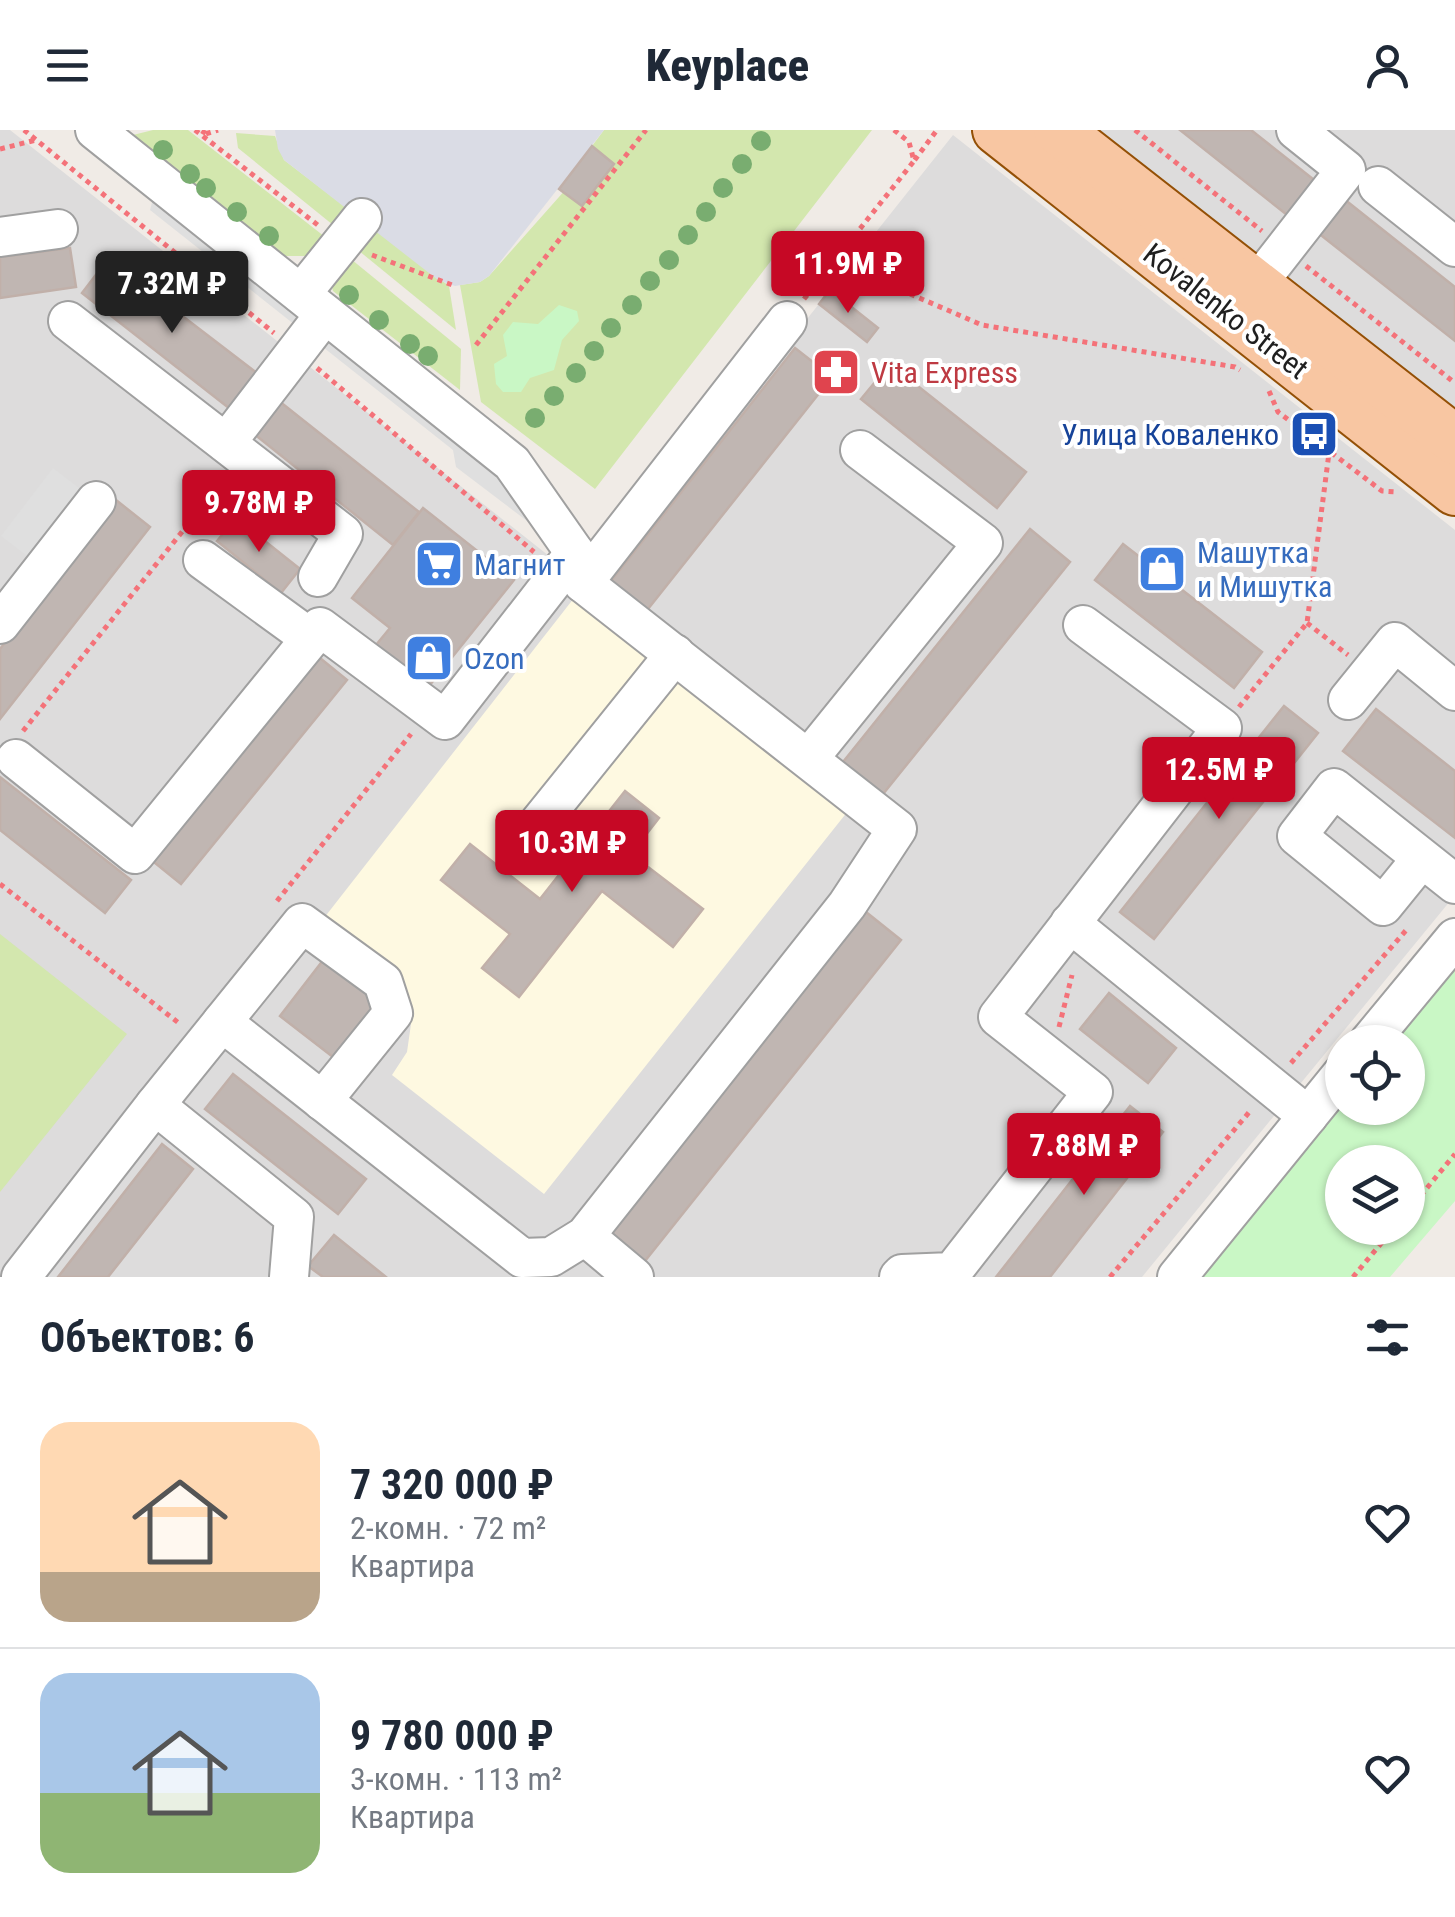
<!DOCTYPE html>
<html lang="ru">
<head>
<meta charset="utf-8">
<style>
	body { margin:0; font-family:"Roboto Condensed",sans-serif; background:#f6f6f7; color:#1f2937; height:100vh; display:flex; flex-direction:column; font-size:38px; white-space:nowrap }
	* { box-sizing:border-box; margin:0 }
	p { font-size:32px; color:#747a83 }
	.icon { flex:none; width:55px; height:55px; fill:none; stroke:currentColor; stroke-width:2; stroke-linecap:round; stroke-linejoin:round }
	.map { position:relative; height:1147px; overflow:hidden }
	.drawer { display:flex; flex-direction:column; background:#fff; flex:1 }
	.drawer>* { flex:none }
	.buttons { position:absolute; left:1325px; top:895px; display:grid; gap:20px }
	.buttons a { display:grid; place-items:center; width:100px; height:100px; border-radius:50%; background:#fff; box-shadow:0 2px 8px #0004; font-size:50px }
	.price { position:absolute; translate:-50% -85px; padding:0 22px; border-radius:10px; background:#c60825; color:#fff; font-size:32px; line-height:65px; filter:drop-shadow(0 2px 5px #0008) }
	.price::after { content:''; position:absolute; left:50%; top:60px; width:30px; height:22px; margin-left:-15px; background:inherit; clip-path:polygon(0 0,100% 0,50% 100%) }
	.price.current { background:#222; color:#fff }
	ul { padding:0; list-style:none }
	li { display:flex; align-items:center; gap:30px; height:250px; padding:0 40px }
	li+li { border-top:2px solid #e0e1e3 }
	li span { display:grid; place-items:center; flex:none; width:280px; height:200px; border-radius:30px; color:#555 }
	li>.icon { margin-inline-start:auto }
	span .icon { width:120px; height:120px; fill:#fffc; stroke-width:1 }
	li b { font-size:42px }
	h2 { display:flex; justify-content:space-between; align-items:center; height:120px; padding:0 40px; font-size:42px }
	header { display:flex; justify-content:space-between; align-items:center; height:130px; padding:0 40px; background:#fff; font-size:45px; font-weight:800 }
	.map>svg:first-child { display:block }
</style>
</head>
<body>
<header><svg class="icon" aria-label="menu" viewBox="0 0 24 24"><path d="M4 6h16M4 12h16M4 18h16"/></svg>Keyplace<svg class="icon" aria-label="person" viewBox="0 0 24 24"><circle cx="12" cy="8" r="4"/><path d="M4 21q1-7 8-7t8 7"/></svg></header>
<div class="map">
<svg width="1455" height="1147" viewBox="0 0 1455 1147">
	<rect width="100%" height="100%" fill="#f0ebe6"/>
	<g fill="#dddcdc">
		<path d="M 0,0 L 10,0 L 592,460 L 953,5 L 1455,400 L 1455,765 L 1142,1147 L 0,1147 Z"/>
		<path d="M 1076,0 L 1455,0 L 1455,290 Z"/>
	</g>
	<path fill="#fef9e1" d="M 574,468 L 848,681 L 544,1064 L 392,945 L 407,922 L 411,894 L 396,845 L 324,788 Z"/>
	<g fill="#d3e7ae">
		<path d="M 153,0 L 188,0 L 329,110 L 306,126 L 285,126 L 133,5 Z"/>
		<path d="M 604,0 L 872,0 L 595,359 L 481,272 L 460,155 L 480,152 L 489,146 L 598,23 L 592,16 Z"/>
		<path d="M 236,3 L 275,6 L 284,30 L 352,82 L 338,99 L 238,18 Z"/>
		<path d="M 370,95 L 449,156 L 456,200 L 353,116 Z"/>
		<path d="M 346,125 L 461,219 L 460,260 L 333,161 L 331,153 Z"/>
		<path d="M 0,804 L 127,904 L 0,1062 Z"/>
	</g>
	<g fill="#c9f7c5" fill-rule="evenodd">
		<path d="M 559,175 L 577,181 L 579,191 L 562,210 L 554,240 L 530,248 L 521,262 L 503,262 L 496,254 L 494,234 L 507,226 L 503,205 L 513,192 L 538,194 Z"/>
		<path d="M 1455,835 L 1455,1071 L 1390,1147 L 1197,1147 L 1342,971 L 1342,978 L 1408,978 L 1408,912 L 1391,912 ZM 1342,1032 L 1408,1032 L 1408,1098 L 1342,1098 Z"/>
	</g>
	<g fill="#dfdfdf">
		<path d="M 155,61 L 471,314 L 474,329 L 565,401 L 556,413 L 456,337 L 453,320 L 150,80 Z"/>
		<path d="M 53,338 L 96,371 L 44,439 L 1,406 Z"/>
	</g>
	<path fill="#dadce5" d="M 275,0 L 604,0 L 489,146 L 480,152 L 455,156 L 438,150 L 284,30 L 278,19 Z"/>
	<g fill="#c0b6b2" stroke="#c1b0a9" stroke-width="2.5">
		<path d="M 1180,0 L 1251,0 L 1323,57 L 1296,92 Z"/>
		<path d="M 592,16 L 614,34 L 582,76 L 559,59 Z"/>
		<path d="M 1344,69 L 1455,157 L 1455,211 L 1317,102 Z"/>
		<path d="M 70,118 L 76,157 L 0,168 L 0,127 Z"/>
		<path d="M 108,129 L 262,247 L 234,282 L 82,163 Z"/>
		<path d="M 830,160 L 878,198 L 867,212 L 819,174 Z"/>
		<path d="M 795,218 L 832,247 L 644,484 L 608,455 Z"/>
		<path d="M 890,234 L 1026,342 L 997,378 L 861,269 Z"/>
		<path d="M 279,271 L 419,382 L 393,415 L 253,303 Z"/>
		<path d="M 116,370 L 150,397 L 0,589 L 0,519 Z"/>
		<path d="M 423,378 L 514,450 L 429,556 L 376,515 L 390,498 L 352,468 Z"/>
		<path d="M 236,388 L 300,439 L 281,463 L 217,411 Z"/>
		<path d="M 1030,399 L 1070,432 L 879,669 L 839,637 Z"/>
		<path d="M 1123,414 L 1262,522 L 1234,558 L 1095,450 Z"/>
		<path d="M 315,524 L 347,550 L 181,754 L 149,728 Z"/>
		<path d="M 1284,576 L 1318,603 L 1154,809 L 1120,782 Z"/>
		<path d="M 1376,579 L 1455,641 L 1455,708 L 1343,621 Z"/>
		<path d="M 0,647 L 131,750 L 105,783 L 0,700 Z"/>
		<path d="M 625,661 L 659,688 L 631,724 L 703,779 L 673,817 L 602,761 L 519,867 L 482,838 L 510,804 L 441,750 L 470,714 L 540,769 Z"/>
		<path d="M 866,782 L 901,810 L 645,1131 L 610,1103 Z"/>
		<path d="M 324,829 L 378,871 L 333,927 L 280,886 Z"/>
		<path d="M 1109,863 L 1176,918 L 1148,953 L 1080,899 Z"/>
		<path d="M 233,944 L 366,1049 L 338,1084 L 205,979 Z"/>
		<path d="M 1130,976 L 1163,1002 L 1050,1147 L 996,1147 Z"/>
		<path d="M 162,1014 L 193,1039 L 108,1147 L 58,1147 Z"/>
		<path d="M 334,1105 L 386,1147 L 323,1147 L 308,1136 Z"/>
	</g>
	<g fill="none" stroke-linecap="round" stroke-linejoin="round">
		<g stroke="#a0a0a0" stroke-width="42">
			<g id="minor">
				<path d="M 95,0 L 512,333 L 575,423 L 583,453 L 897,699 L 847,775 L 585,1106 L 551,1127 L 522,1128 L 222,892 L 155,975"/>
				<path d="M 1378,56 L 1455,117"/>
				<path d="M 0,107 L 58,99"/>
				<path d="M 1257,154 L 1346,40 L 1296,0"/>
				<path d="M 301,164 L 362,88"/>
				<path d="M 68,191 L 343,404 L 318,447"/>
				<path d="M 226,313 L 325,184"/>
				<path d="M 203,430 L 310,508"/>
				<path d="M 583,453 L 787,191"/>
				<path d="M 0,494 L 96,371"/>
				<path d="M 1348,570 L 1395,512 L 1455,561"/>
				<path d="M 809,628 L 983,413 L 860,320"/>
				<path d="M 16,629 L 135,724 L 320,497 L 445,590 L 575,423"/>
				<path d="M 526,709 L 675,524"/>
				<path d="M 1422,728 L 1383,776 L 1297,706 L 1334,658 L 1455,754"/>
				<path d="M 1070,793 L 1308,986"/>
				<path d="M 222,892 L 302,793 L 383,852 L 393,883 L 322,971"/>
				<path d="M 1369,912 L 1455,808"/>
				<path d="M 585,1106 L 634,1147"/>
				<path d="M 21,1147 L 155,975 L 294,1087 L 289,1147"/>
				<path d="M 899,1147 L 902,1144 L 952,1142 L 1093,962 L 998,887 L 1222,598 L 1083,495"/>
				<path d="M 1177,1147 L 1342,944"/>
			</g>
		</g>
		<g stroke="#945006" stroke-width="52">
			<g id="major">
				<path d="M 997,0 L 1455,361"/>
				<path d="M 1058,0 L 1455,310"/>
			</g>
		</g>
		<g stroke="#f47279" stroke-width="5" stroke-dasharray="5 5" stroke-linecap="butt">
			<path d="M 24,0 L 274,203"/>
			<path d="M 195,0 L 319,96"/>
			<path d="M 205,0 L 202,5 L 218,0"/>
			<path d="M 894,0 L 909,12 L 914,31 L 937,0"/>
			<path d="M 1135,0 L 1262,101"/>
			<path d="M 0,19 L 36,10"/>
			<path d="M 844,120 L 887,154 L 982,195 L 1235,237 L 1240,240"/>
			<path d="M 372,125 L 455,156"/>
			<path d="M 1306,136 L 1455,253"/>
			<path d="M 804,169 L 914,31"/>
			<path d="M 476,215 L 646,0"/>
			<path d="M 317,238 L 534,422"/>
			<path d="M 1269,261 L 1278,282 L 1382,361 L 1398,362"/>
			<path d="M 1307,493 L 1348,525"/>
			<path d="M 1239,577 L 1307,493 L 1329,323"/>
			<path d="M 23,601 L 225,348"/>
			<path d="M 0,754 L 180,894"/>
			<path d="M 277,771 L 411,604"/>
			<path d="M 1059,897 L 1072,845"/>
			<path d="M 1291,933 L 1408,798"/>
			<path d="M 1408,1081 L 1455,1024"/>
			<path d="M 1110,1147 L 1251,980"/>
			<path d="M 1353,1147 L 1394,1098"/>
		</g>
		<use href="#minor" stroke="#fff" stroke-width="38"/>
		<use href="#major" stroke="#f8c6a2" stroke-width="48"/>
	</g>
	<g fill="#79ad70">
		<circle cx="761" cy="11" r="10"/>
		<circle cx="163" cy="20" r="10"/>
		<circle cx="742" cy="34" r="10"/>
		<circle cx="190" cy="44" r="10"/>
		<circle cx="206" cy="58" r="10"/>
		<circle cx="723" cy="58" r="10"/>
		<circle cx="237" cy="82" r="10"/>
		<circle cx="706" cy="82" r="10"/>
		<circle cx="688" cy="105" r="10"/>
		<circle cx="269" cy="106" r="10"/>
		<circle cx="669" cy="130" r="10"/>
		<circle cx="650" cy="151" r="10"/>
		<circle cx="349" cy="165" r="10"/>
		<circle cx="632" cy="175" r="10"/>
		<circle cx="379" cy="190" r="10"/>
		<circle cx="611" cy="198" r="10"/>
		<circle cx="410" cy="214" r="10"/>
		<circle cx="594" cy="221" r="10"/>
		<circle cx="428" cy="226" r="10"/>
		<circle cx="576" cy="243" r="10"/>
		<circle cx="554" cy="266" r="10"/>
		<circle cx="535" cy="288" r="10"/>
	</g>
	<defs>
		<g id="pharmacy-square" transform="scale(2.5)"><rect x="-9" y="-9" width="18" height="18" rx="4" fill="#e0444e" stroke="#fff"/><path d="M-2-6h4v4h4v4h-4v4h-4v-4h-4v-4h4Z" fill="#fff"/></g>
		<g id="bus-square" transform="scale(2.5)"><rect x="-9" y="-9" width="18" height="18" rx="4" fill="#1a4fb4" stroke="#fff"/><path d="M-5-6H5V4H4V6H2V4H-2V6H-4V4H-5ZM-3.5-4V0h7V-4ZM-3.5 1.2v1.5H-2V1.2ZM2 1.2v1.5H3.5V1.2Z" fill="#fff"/></g>
		<g id="supermarket-square" transform="scale(2.5)"><rect x="-9" y="-9" width="18" height="18" rx="4" fill="#3f7fe0" stroke="#fff"/><path d="M-6-5.5h2.5l.6 2H6L4.5 2H-2.5L-4.4-4H-6ZM-1.5 3.2a1.3 1.3 0 1 0 .1 0ZM3 3.2a1.3 1.3 0 1 0 .1 0Z" fill="#fff"/></g>
		<g id="shop-square" transform="scale(2.5)"><rect x="-9" y="-9" width="18" height="18" rx="4" fill="#3f7fe0" stroke="#fff"/><path d="M-5-2.5h2.3a2.7 3.5 0 0 1 5.4 0H5L5.5 6h-11ZM-1.5-2.5h3a1.5 2.3 0 0 0-3 0Z" fill="#fff"/></g>
	</defs>
	<g fill-rule="evenodd">
		<use href="#pharmacy-square" x="836" y="242"/>
		<use href="#bus-square" x="1314" y="304"/>
		<use href="#supermarket-square" x="439" y="434"/>
		<use href="#shop-square" x="1162" y="439"/>
		<use href="#shop-square" x="429" y="528"/>
	</g>
	<g text-anchor="middle" dominant-baseline="central" stroke-width="8" stroke-linejoin="round" paint-order="stroke">
		<g font-size="30" fill="#1f1f1f" stroke="#fff">
			<text transform="translate(1226 181) rotate(38)">Kovalenko Street</text>
		</g>
		<g font-size="30" fill="#be3a42" stroke="#fff" text-anchor="start">
			<text x="871" y="242">Vita Express</text>
		</g>
		<g font-size="30" fill="#164399" stroke="#fff" text-anchor="end">
			<text x="1279" y="304">Улица Коваленко</text>
		</g>
		<g font-size="30" fill="#366cbe" stroke="#fff" text-anchor="start">
			<text x="1197" y="422">Машутка<tspan x="1197" dy="34">и Мишутка</tspan></text>
			<text x="474" y="434">Магнит</text>
			<text x="464" y="528">Ozon</text>
		</g>
	</g>
</svg>
<div class="buttons">
<a><svg class="icon" aria-label="locate" viewBox="0 0 24 24"><circle cx="12" cy="12" r="6"/><path d="M12 2v4M12 18v4M2 12h4M18 12h4"/></svg></a>
<a><svg class="icon" aria-label="layers" viewBox="0 0 24 24"><path d="M12 4l9 5-9 5-9-5zM3 14l9 5 9-5"/></svg></a>
</div>
<b class="price" style="left:848px;top:186px">11.9M ₽</b>
<b class="price current" style="left:172px;top:206px">7.32M ₽</b>
<b class="price" style="left:259px;top:425px">9.78M ₽</b>
<b class="price" style="left:1219px;top:692px">12.5M ₽</b>
<b class="price" style="left:572px;top:765px">10.3M ₽</b>
<b class="price" style="left:1084px;top:1068px">7.88M ₽</b>
</div>
<section class="drawer">
<h2>Объектов: 6<svg class="icon" aria-label="filters" viewBox="0 0 24 24"><path d="M4 7h16M4 17h16"/><circle cx="9" cy="7" r="2"/><circle cx="15" cy="17" r="2"/></svg></h2>
<ul>
<li><span style="background:linear-gradient(#ffd9b3 75%,#b9a48a 0)"><svg class="icon" aria-label="home" viewBox="0 0 24 24"><path d="M3 11l9-7 9 7M6 9v11h12V9"/></svg></span><div><b>7 320 000 ₽</b><p>2-комн. · 72 m²</p><p>Квартира</p></div><svg class="icon" aria-label="heart" viewBox="0 0 24 24"><path d="M12 20l-8-8c-3-5 5-10 8-4 3-6 11-1 8 4z"/></svg></li>
<li><span style="background:linear-gradient(#a9c7e8 60%,#8fb573 0)"><svg class="icon" aria-label="home" viewBox="0 0 24 24"><path d="M3 11l9-7 9 7M6 9v11h12V9"/></svg></span><div><b>9 780 000 ₽</b><p>3-комн. · 113 m²</p><p>Квартира</p></div><svg class="icon" aria-label="heart" viewBox="0 0 24 24"><path d="M12 20l-8-8c-3-5 5-10 8-4 3-6 11-1 8 4z"/></svg></li>
</ul>
</section>
</body>
</html>
